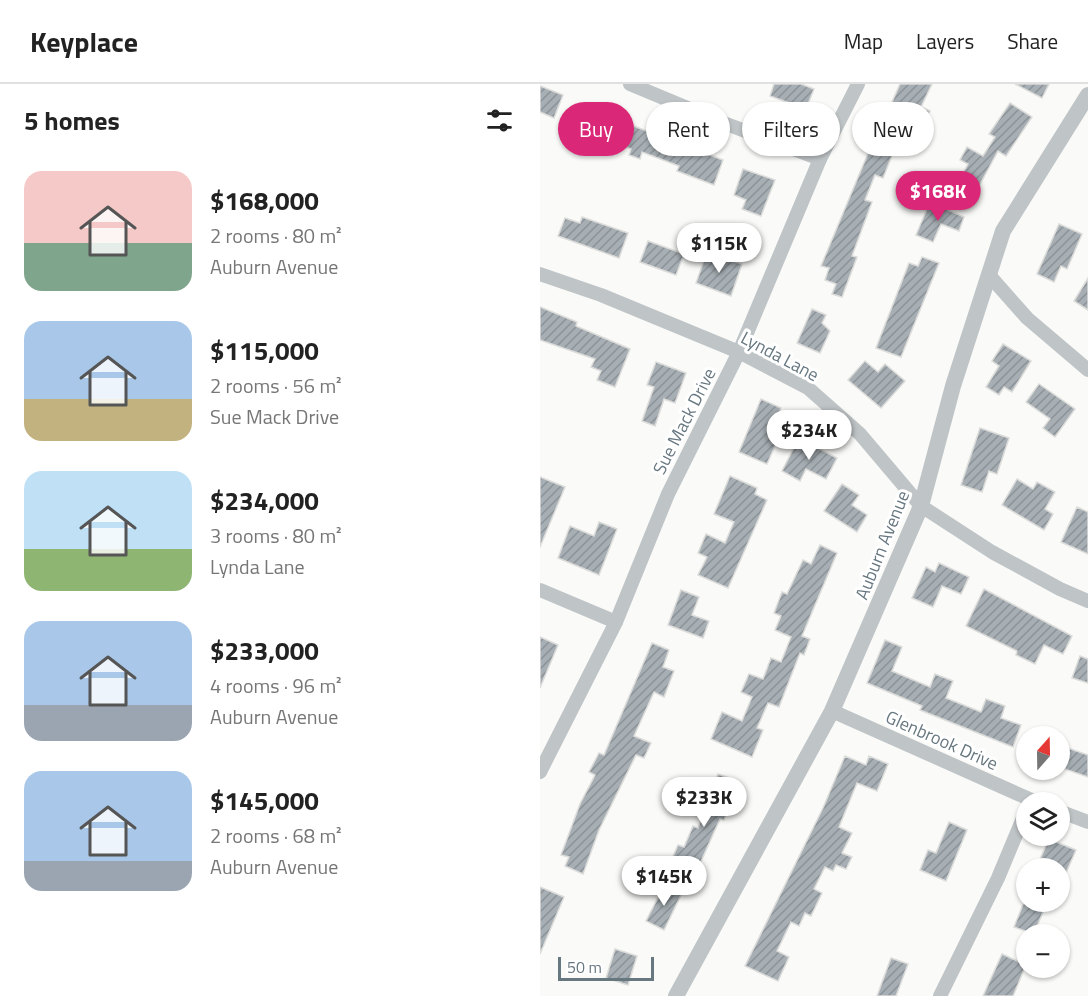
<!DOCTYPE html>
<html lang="en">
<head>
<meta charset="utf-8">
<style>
	body { margin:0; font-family:"Titillium Web",sans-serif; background:#f2f2f2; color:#222; height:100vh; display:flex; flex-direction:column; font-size:22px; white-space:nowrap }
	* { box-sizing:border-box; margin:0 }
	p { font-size:20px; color:#767676 }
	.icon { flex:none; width:33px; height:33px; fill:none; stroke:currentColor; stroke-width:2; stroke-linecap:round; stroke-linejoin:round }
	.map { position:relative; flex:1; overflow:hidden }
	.sheet { display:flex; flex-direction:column; background:#fff; width:540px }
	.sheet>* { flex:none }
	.guide { position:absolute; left:18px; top:18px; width:440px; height:54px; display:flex; gap:12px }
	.needle { width:39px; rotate:20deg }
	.controls { position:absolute; left:476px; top:642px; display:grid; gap:12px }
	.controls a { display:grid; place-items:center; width:54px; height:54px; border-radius:50%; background:#fff; box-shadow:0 2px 4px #0004; font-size:30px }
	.scale { position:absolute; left:18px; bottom:15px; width:96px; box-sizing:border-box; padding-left:6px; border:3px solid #677780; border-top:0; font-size:16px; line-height:21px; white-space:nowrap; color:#677780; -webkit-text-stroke:4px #fff; paint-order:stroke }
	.price { position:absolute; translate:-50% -51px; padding:0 14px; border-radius:21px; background:#fff; color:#222; font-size:20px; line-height:39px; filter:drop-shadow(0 2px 3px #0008) }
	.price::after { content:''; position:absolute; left:50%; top:36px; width:18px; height:14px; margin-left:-9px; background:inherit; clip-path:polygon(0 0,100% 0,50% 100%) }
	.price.on { background:#db2777; color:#fff }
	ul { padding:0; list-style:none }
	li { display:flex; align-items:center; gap:18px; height:150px; padding:0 24px }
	li span { display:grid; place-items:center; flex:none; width:168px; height:120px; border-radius:18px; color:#555 }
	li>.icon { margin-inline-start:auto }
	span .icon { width:72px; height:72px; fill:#fffc; stroke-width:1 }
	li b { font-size:26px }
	h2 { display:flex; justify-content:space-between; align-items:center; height:72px; padding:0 24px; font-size:26px }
	.chip { padding:0 21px; border-radius:27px; background:#fff; box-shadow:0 2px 4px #0004; font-size:21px; line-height:54px }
	.chip.on { background:#db2777; color:#fff }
	header { display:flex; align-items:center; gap:36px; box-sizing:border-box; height:84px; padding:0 30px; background:#fff; border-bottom:2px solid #e0e0e0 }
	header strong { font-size:28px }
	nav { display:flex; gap:33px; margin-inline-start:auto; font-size:21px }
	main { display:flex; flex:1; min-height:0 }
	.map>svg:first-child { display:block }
</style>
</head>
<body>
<header>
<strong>Keyplace</strong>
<nav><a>Map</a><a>Layers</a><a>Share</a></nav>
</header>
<main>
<section class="sheet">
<h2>5 homes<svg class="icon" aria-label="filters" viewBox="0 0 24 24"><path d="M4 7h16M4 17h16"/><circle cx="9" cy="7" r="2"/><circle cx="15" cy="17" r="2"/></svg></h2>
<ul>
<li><span style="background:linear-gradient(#f6c9c9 60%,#7fa58c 0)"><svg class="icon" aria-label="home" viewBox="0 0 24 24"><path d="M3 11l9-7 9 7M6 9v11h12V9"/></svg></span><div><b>$168,000</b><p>2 rooms · 80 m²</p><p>Auburn Avenue</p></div></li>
<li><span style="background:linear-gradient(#a9c7e8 65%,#c2b280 0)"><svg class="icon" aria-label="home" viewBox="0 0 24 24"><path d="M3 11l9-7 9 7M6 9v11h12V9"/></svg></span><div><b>$115,000</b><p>2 rooms · 56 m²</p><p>Sue Mack Drive</p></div></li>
<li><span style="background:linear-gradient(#bfe0f5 65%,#8fb573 0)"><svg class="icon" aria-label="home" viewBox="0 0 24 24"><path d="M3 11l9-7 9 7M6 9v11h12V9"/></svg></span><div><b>$234,000</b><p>3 rooms · 80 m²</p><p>Lynda Lane</p></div></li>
<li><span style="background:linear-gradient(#a9c7e8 70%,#9aa5b1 0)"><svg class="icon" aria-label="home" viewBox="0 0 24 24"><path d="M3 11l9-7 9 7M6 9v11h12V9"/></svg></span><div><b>$233,000</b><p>4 rooms · 96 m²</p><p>Auburn Avenue</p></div></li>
<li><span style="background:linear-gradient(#a9c7e8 75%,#9aa5b1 0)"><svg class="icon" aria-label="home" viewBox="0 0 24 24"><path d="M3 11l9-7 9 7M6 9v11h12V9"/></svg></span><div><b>$145,000</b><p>2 rooms · 68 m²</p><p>Auburn Avenue</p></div></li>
</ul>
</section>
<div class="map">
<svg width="548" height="912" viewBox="0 0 548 912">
	<defs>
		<pattern id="building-hatch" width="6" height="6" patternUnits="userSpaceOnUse" patternTransform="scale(1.5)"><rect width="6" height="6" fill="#a7afb4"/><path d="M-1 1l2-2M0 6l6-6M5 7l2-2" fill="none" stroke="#8c9398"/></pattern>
	</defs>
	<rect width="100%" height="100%" fill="#fafaf8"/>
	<g fill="url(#building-hatch)" stroke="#dcdcda" stroke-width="1.5">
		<path d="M 234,0 L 261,0 L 274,5 L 266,25 L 230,12 Z"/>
		<path d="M 360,0 L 392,0 L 381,23 L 390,27 L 376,57 L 354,48 L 364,24 L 352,18 Z"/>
		<path d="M 475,0 L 509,0 L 502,14 Z"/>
		<path d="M 0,2 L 23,11 L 14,34 L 0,28 Z"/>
		<path d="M 470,19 L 492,33 L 466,72 L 458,67 L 432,115 L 414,106 L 428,80 L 420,76 L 427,63 L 443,72 L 455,53 L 449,50 Z"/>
		<path d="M 40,20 L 74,32 L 66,56 L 48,50 L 50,44 L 33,38 Z"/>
		<path d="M 91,41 L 183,76 L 174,101 L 137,87 L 139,82 L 102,68 L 100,75 L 89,71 L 91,65 L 84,62 Z"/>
		<path d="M 334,55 L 355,64 L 343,94 L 335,91 L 325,116 L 332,118 L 312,172 L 317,173 L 302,213 L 292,210 L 296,200 L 285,196 L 289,184 L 281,182 Z"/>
		<path d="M 203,85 L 235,96 L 221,132 L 202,125 L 206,116 L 194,111 Z"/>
		<path d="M 390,118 L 424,133 L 419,147 L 401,140 L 393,158 L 376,151 Z"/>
		<path d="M 42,133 L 88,149 L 79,174 L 18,152 L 25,134 L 40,139 Z"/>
		<path d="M 519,140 L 542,150 L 527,185 L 521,182 L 514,198 L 497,190 Z"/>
		<path d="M 108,157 L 144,170 L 136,191 L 100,178 Z"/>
		<path d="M 167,168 L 202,180 L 191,212 L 156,199 Z"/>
		<path d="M 382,173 L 399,179 L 361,273 L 336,264 L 369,179 L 378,182 Z"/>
		<path d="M 548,194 L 548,226 L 534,217 Z"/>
		<path d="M 0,223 L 37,238 L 36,242 L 90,265 L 75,303 L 57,296 L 61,287 L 51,283 L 55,275 L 0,256 Z"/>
		<path d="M 272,225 L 286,231 L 282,239 L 290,247 L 280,269 L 257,259 Z"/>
		<path d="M 463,260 L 491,277 L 472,308 L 464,303 L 459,311 L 446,303 L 459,282 L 452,277 Z"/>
		<path d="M 325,277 L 338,288 L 345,280 L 365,297 L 341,324 L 308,296 Z"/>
		<path d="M 116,278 L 146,289 L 135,319 L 124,315 L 115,342 L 102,337 L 114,303 L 107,301 Z"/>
		<path d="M 499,300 L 535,325 L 515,353 L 503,344 L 510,335 L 486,318 Z"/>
		<path d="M 221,315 L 241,324 L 234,342 L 242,346 L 227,380 L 199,368 Z"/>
		<path d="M 440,344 L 469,354 L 457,390 L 449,387 L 442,408 L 421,401 Z"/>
		<path d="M 259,354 L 297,374 L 286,395 L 266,385 L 260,397 L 242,387 Z"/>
		<path d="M 190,392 L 217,404 L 215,410 L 227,416 L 188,504 L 158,491 L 167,473 L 158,469 L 166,450 L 185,459 L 194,438 L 174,430 Z"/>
		<path d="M 0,393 L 25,403 L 0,463 Z"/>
		<path d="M 477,395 L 493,405 L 497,398 L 515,408 L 505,425 L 513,430 L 504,446 L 462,421 Z"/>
		<path d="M 302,400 L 319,411 L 312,421 L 327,431 L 317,448 L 284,427 Z"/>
		<path d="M 537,423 L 548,428 L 548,470 L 521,458 Z"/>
		<path d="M 59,438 L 77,445 L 59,491 L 18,474 L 30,442 L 54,452 Z"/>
		<path d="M 280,461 L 297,469 L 262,552 L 270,555 L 264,571 L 260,569 L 239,623 L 228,619 L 217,644 L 223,646 L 212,673 L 171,655 L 182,628 L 202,637 L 212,613 L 201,608 L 209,590 L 223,595 L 231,574 L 241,578 L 251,553 L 235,546 L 241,532 L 234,529 L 242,508 L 247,510 L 263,476 L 271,480 Z"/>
		<path d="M 399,479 L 429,493 L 421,510 L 402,502 L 393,523 L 372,514 L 386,483 L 395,488 Z"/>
		<path d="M 444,505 L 532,552 L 523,570 L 504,561 L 495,580 L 476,571 L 477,567 L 426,542 Z"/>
		<path d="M 141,506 L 159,513 L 152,531 L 169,537 L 163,554 L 128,541 Z"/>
		<path d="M 0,553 L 18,561 L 0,604 Z"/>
		<path d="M 345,556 L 362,563 L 352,587 L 390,603 L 395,590 L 413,597 L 406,614 L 441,628 L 446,615 L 465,622 L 461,634 L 481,641 L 473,663 L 380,626 L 382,622 L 327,599 Z"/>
		<path d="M 112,559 L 129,566 L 123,583 L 134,587 L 124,613 L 114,608 L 94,652 L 111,659 L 104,674 L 96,671 L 59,746 L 43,790 L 25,782 L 29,773 L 21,771 L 40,720 L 55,691 L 49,688 L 59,669 L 64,671 Z"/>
		<path d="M 540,572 L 548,575 L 548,599 L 532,594 Z"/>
		<path d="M 519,661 L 548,671 L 548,693 L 519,683 Z"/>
		<path d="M 305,672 L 326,681 L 329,672 L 348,680 L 337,707 L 317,699 L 299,743 L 312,749 L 302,769 L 312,773 L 306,785 L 296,781 L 293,787 L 285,783 L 274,805 L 282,809 L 271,832 L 265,829 L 259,842 L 251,838 L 237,867 L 249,873 L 238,897 L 205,882 L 283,724 Z"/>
		<path d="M 178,690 L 198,697 L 184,736 L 180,735 L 154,793 L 116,777 L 131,777 L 138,761 L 144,763 L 153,742 L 158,744 Z"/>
		<path d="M 409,738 L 427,746 L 406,797 L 380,786 L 388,766 L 396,769 Z"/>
		<path d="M 509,755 L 536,766 L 519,805 L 519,784 L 496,784 Z"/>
		<path d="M 125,800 L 142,809 L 124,846 L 106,837 Z"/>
		<path d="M 0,803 L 24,813 L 0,870 Z"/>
		<path d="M 484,818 L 507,818 L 494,850 L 474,843 Z"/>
		<path d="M 75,865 L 97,872 L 88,901 L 66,894 Z"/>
		<path d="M 462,870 L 486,881 L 473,912 L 443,912 Z"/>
		<path d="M 351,874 L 368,880 L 356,912 L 337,912 Z"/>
	</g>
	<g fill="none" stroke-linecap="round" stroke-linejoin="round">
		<g stroke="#bfc4c7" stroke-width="14">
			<path d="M 90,0 L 181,38 L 280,75"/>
			<path d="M 0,190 L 61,211 L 199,268 L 268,304 L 320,350 L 381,422 L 452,468 L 520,505 L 548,517"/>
			<path d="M 449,191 L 487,234 L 548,286"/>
			<path d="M 0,506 L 76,538"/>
			<path d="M 292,627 L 496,718"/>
			<path d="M 0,688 L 76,538 L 128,410 L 199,268 L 280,75 L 318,0"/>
			<path d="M 519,727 L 548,738"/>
			<path d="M 400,912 L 458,794 L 486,727"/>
		</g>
		<path stroke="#bfc4c7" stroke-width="16" d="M 136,912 L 292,627 L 381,422 L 413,302 L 463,147 L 548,11"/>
	</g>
	<g text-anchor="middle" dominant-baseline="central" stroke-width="6" stroke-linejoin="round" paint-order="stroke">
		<g font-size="18" fill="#677780" stroke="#fff">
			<text transform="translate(240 272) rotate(28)">Lynda Lane</text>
			<text transform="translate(144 337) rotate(-63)">Sue Mack Drive</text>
			<text transform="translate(342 461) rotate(-68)">Auburn Avenue</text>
			<text transform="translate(402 656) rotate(24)">Glenbrook Drive</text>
		</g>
	</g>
</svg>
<div class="controls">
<a><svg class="needle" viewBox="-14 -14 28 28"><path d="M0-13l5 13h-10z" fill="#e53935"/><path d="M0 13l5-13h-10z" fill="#767676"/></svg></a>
<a><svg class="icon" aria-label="layers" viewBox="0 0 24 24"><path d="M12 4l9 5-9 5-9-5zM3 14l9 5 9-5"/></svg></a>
<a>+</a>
<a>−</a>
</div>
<div class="scale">50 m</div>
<b class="price on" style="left:398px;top:138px">$168K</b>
<b class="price" style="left:179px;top:190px">$115K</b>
<b class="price" style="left:269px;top:377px">$234K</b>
<b class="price" style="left:164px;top:744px">$233K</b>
<b class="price" style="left:124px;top:823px">$145K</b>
<div class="guide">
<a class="chip on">Buy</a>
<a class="chip">Rent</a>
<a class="chip">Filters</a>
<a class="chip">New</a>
</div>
</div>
</main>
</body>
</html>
